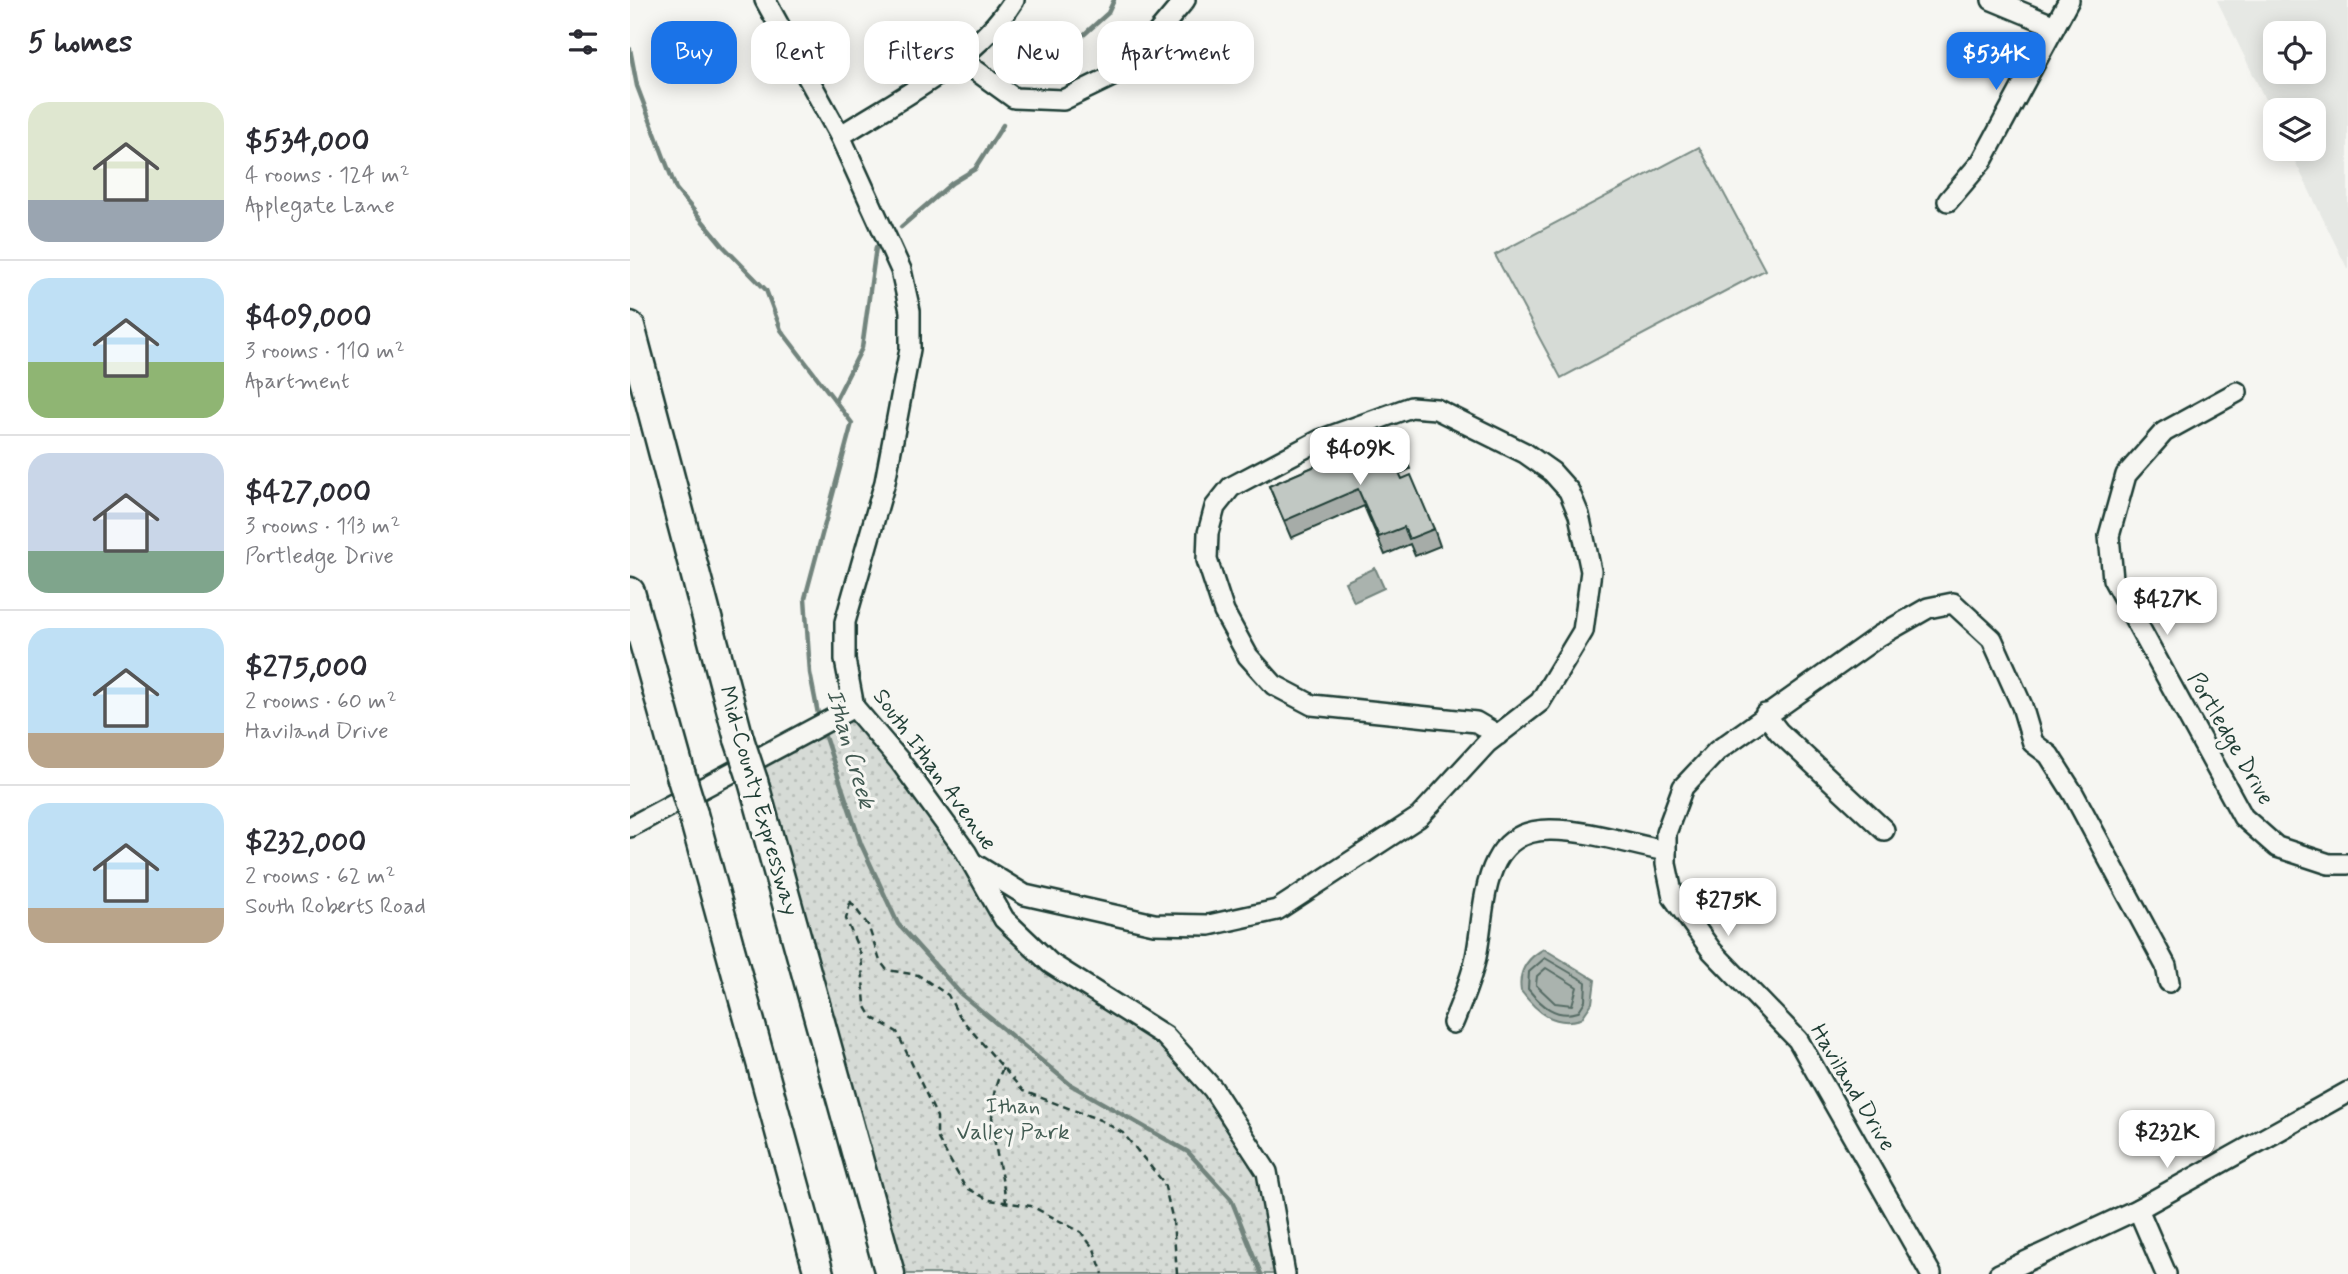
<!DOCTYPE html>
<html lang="en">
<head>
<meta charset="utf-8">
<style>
	body { margin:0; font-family:Mynerve,sans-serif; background:#f7f7f7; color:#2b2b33; height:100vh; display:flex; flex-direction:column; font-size:26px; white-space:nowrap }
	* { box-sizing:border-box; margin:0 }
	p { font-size:23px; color:#7c7c81 }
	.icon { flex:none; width:38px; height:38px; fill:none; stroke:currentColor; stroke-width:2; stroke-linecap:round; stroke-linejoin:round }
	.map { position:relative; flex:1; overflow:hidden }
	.side { display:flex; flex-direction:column; background:#fff; width:630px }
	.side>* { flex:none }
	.top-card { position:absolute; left:21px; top:21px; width:665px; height:63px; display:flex; gap:14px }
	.fabs { position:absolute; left:1633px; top:21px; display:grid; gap:14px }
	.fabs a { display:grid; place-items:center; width:63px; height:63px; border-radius:14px; background:#fff; box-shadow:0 4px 18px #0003; font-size:35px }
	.price { position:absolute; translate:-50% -60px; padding:0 16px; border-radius:14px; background:#fff; color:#222; font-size:23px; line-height:46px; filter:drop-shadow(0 2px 4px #0008) }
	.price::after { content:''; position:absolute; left:50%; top:42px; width:21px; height:16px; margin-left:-10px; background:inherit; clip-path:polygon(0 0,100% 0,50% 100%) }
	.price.current { background:#1a73e8; color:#fff }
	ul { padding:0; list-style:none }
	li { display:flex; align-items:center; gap:21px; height:175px; padding:0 28px }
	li+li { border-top:2px solid #e1e1e2 }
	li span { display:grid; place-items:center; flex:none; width:196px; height:140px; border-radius:21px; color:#555 }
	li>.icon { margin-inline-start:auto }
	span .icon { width:84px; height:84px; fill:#fffc; stroke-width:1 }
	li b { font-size:30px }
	h2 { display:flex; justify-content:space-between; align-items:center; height:84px; padding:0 28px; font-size:30px }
	.pill { padding:0 24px; border-radius:21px; background:#fff; box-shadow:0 4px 18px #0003; font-size:24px; line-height:63px }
	.pill.current { background:#1a73e8; color:#fff }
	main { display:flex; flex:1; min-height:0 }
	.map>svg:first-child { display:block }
</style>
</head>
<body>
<main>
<section class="side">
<h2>5 homes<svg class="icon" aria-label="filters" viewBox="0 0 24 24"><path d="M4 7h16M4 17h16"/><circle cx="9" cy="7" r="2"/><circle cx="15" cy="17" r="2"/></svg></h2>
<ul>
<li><span style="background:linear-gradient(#dfe7d0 70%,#9aa5b1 0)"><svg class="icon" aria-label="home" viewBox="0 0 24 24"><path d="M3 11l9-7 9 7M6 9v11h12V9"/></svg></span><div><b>$534,000</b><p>4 rooms · 124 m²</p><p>Applegate Lane</p></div></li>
<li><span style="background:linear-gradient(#bfe0f5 60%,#8fb573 0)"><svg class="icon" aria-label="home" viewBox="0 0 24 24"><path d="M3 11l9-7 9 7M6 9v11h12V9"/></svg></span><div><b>$409,000</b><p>3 rooms · 110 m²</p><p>Apartment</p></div></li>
<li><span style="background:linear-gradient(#c9d6e8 70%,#7fa58c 0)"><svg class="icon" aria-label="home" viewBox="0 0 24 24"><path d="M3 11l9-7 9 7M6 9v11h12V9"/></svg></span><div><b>$427,000</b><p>3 rooms · 113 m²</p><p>Portledge Drive</p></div></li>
<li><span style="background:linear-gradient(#bfe0f5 75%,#b9a48a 0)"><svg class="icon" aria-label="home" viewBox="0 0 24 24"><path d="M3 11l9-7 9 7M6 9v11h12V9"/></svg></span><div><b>$275,000</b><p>2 rooms · 60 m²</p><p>Haviland Drive</p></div></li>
<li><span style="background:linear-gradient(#bfe0f5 75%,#b9a48a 0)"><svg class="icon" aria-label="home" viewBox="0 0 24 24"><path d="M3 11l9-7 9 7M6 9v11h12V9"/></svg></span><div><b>$232,000</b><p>2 rooms · 62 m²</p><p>South Roberts Road</p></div></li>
</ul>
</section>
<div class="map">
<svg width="1718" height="1274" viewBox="0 0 1718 1274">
	<defs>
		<pattern id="park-dots" width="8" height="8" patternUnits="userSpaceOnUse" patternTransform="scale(1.75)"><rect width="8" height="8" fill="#d6dbd6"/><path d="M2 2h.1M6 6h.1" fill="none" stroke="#b7bdb8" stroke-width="1.8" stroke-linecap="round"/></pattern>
	</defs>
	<rect width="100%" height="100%" fill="#f6f6f2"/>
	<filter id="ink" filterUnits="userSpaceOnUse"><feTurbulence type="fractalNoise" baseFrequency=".0143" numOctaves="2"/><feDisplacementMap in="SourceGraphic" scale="14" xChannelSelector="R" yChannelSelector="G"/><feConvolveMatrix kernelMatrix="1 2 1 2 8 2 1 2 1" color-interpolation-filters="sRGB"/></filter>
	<g filter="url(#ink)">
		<path fill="#e6e8e4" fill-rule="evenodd" d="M 1587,0 L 1718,0 L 1718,270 L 1659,149 L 1684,149 L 1684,110 L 1645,110 L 1645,120 ZM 1645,33 L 1684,33 L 1684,72 L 1645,72 Z"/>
		<path fill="url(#park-dots)" stroke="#7a8c85" stroke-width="2" d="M 224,707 L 374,919 L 535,1036 L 637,1172 L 655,1274 L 270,1274 L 113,755 Z"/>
		<path fill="#d6dbd6" stroke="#7a8c85" stroke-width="2" d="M 1069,147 L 1135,270 L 931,378 L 865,255 Z"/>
		<g fill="#aab3ae" stroke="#72847d" stroke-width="2">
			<path d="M 745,568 L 754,588 L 724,602 L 715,582 Z"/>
			<path d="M 914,949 L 965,980 L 962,1003 L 951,1019 C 924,1027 907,1012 891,991 C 888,972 897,958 914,949 Z"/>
		</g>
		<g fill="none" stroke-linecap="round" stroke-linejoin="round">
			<g stroke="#576c65" stroke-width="2">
				<path d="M 915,958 L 956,982 L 955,1001 L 948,1012 C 926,1019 911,1005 898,989 L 899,972 Z"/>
				<path d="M 916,968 L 947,987 L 942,1005 L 925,1003 L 906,985 L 907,976 Z"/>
			</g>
			<g stroke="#72847d" stroke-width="4.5">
				<path d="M 0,49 L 7,86 L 46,189 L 94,247 L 136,290 L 151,330 L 222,423 L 175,598 L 180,673 L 189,719"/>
				<path d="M 410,74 L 478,13 L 484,0"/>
				<path d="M 271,227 L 322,183 L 345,169 L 373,125"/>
				<path d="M 205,401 L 232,348 L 246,247"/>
				<path d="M 193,731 L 231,844 L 268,924 L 331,994 L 441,1085 L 558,1152 L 601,1199 L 631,1274"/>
			</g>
			<g stroke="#1f3d34" stroke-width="24">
				<g id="minor">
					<path d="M 135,0 L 210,136 L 271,270 L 280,311 L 280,349 L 255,482 L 215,622 L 215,660 L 224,707 L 269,760 L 336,852 L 374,919 L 420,963 L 535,1036 L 583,1089 L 637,1172 L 655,1274"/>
					<path d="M 1362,0 L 1425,26"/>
					<path d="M 330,59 L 384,98 L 433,100 L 497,69 L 555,0"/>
					<path d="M 210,136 C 271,97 345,62 384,0"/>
					<path d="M 1318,201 L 1352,161 L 1439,0"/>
					<path d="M 1607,392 L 1534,432 L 1496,475 L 1479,536 L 1483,579 L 1613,817 L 1647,847 L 1699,864 L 1718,864"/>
					<path d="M 1135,714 L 1149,732 L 1254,830"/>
					<path d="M 0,827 L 224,707"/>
					<path d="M 343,863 L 395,895 L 524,924 L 579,925 L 647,910 L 789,817 L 857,743 L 910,702 L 953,631 L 961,571 L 949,515 L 939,491 L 922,472 L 895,453 L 806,409 L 781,407 L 690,440 L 601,487 L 585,507 L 578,533 L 577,560 L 594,612 L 618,656 L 644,685 L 682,705 L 846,722 L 868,735"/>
					<path d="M 823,1023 C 832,1001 841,980 846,957 C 856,910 849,829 921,830 C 958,830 999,844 1036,851"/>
					<path d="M 1508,1209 L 1536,1274"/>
					<path d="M 1301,1274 L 1168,1040 L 1082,951 L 1043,897 L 1036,864 L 1036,833 L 1053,787 L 1087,751 L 1249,636 L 1298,608 L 1323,603 L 1362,639 L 1392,706 L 1403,743 L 1419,755 L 1443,793 L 1536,966 L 1539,982"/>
					<path d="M 1369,1274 L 1508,1209 L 1718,1092"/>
				</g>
			</g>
			<g stroke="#1f3d34" stroke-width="33">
				<g id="highway">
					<path d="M 0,326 L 109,739"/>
					<path d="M 0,592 L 50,772"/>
					<path d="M 123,781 L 260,1274"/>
					<path d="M 63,814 L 189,1274"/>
				</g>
			</g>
			<g stroke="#1f3d34" stroke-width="2.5" stroke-dasharray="7 5" stroke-linecap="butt">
				<path d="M 220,901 L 238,925 L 250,961 L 257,970 L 288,975 L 318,995 L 329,1016 L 393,1091 L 470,1120 L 493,1133 L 534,1183 L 543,1221 L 547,1274"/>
				<path d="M 220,903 L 216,919 L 231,955 L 235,1005 L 242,1017 L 267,1032 L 307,1117 L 307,1137 L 335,1187 L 359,1200 L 401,1206 L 451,1232 L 464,1249 L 473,1274"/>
				<path d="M 373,1068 C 350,1113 370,1156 376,1202"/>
			</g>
			<use href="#minor" stroke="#f6f6f2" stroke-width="19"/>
			<use href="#highway" stroke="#f6f6f2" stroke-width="28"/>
			<g stroke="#1f3d34" stroke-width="33" stroke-linecap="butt">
				<g id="highway-bridge">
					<path d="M 109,739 L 123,781"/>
					<path d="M 50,772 L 63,814"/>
				</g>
			</g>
			<use href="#highway-bridge" stroke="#f6f6f2" stroke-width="28"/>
		</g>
		<path fill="#a6aca8" stroke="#1f3d34" stroke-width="2" d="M 730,437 L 756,442 L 774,452 L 780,469 L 769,474 L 772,479 L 804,529 L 810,546 L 785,556 L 780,544 L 755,555 L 734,506 L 661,538 L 639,486 L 734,445 Z"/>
		<path fill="#c1c8c3" stroke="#1f3d34" stroke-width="2" d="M 750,428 L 756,442 L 767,437 L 774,452 L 762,457 L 772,479 L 781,475 L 804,529 L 779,539 L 774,527 L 749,537 L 728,489 L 654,521 L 639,486 L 734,445 L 730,437 Z"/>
	</g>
	<g text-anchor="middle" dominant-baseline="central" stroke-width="6" stroke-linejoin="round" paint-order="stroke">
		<g font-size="23" fill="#1f3d34" stroke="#f6f6f2">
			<text transform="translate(1600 739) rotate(60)">Portledge Drive</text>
			<text transform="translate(304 770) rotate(54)">South Ithan Avenue</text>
			<text transform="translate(128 801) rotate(74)">Mid-County Expressway</text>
			<text transform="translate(1222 1088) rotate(59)">Haviland Drive</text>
		</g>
		<g font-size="23" fill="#445d54" stroke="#f6f6f2">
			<text x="383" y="1107">Ithan<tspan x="383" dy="26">Valley Park</tspan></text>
		</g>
		<g font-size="24" font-style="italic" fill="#425a52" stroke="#f6f6f2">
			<text transform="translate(220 749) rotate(74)">Ithan Creek</text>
		</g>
	</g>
</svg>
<div class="fabs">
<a><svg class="icon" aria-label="locate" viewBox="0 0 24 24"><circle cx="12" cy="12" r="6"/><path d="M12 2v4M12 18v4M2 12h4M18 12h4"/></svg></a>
<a><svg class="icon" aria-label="layers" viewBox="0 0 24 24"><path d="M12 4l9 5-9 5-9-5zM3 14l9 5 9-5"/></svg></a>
</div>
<b class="price current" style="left:1366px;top:92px">$534K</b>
<b class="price" style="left:730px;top:487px">$409K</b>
<b class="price" style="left:1537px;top:637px">$427K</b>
<b class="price" style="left:1098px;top:938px">$275K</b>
<b class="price" style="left:1537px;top:1170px">$232K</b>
<div class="top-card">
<a class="pill current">Buy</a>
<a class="pill">Rent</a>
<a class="pill">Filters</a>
<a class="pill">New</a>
<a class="pill">Apartment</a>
</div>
</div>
</main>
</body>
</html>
